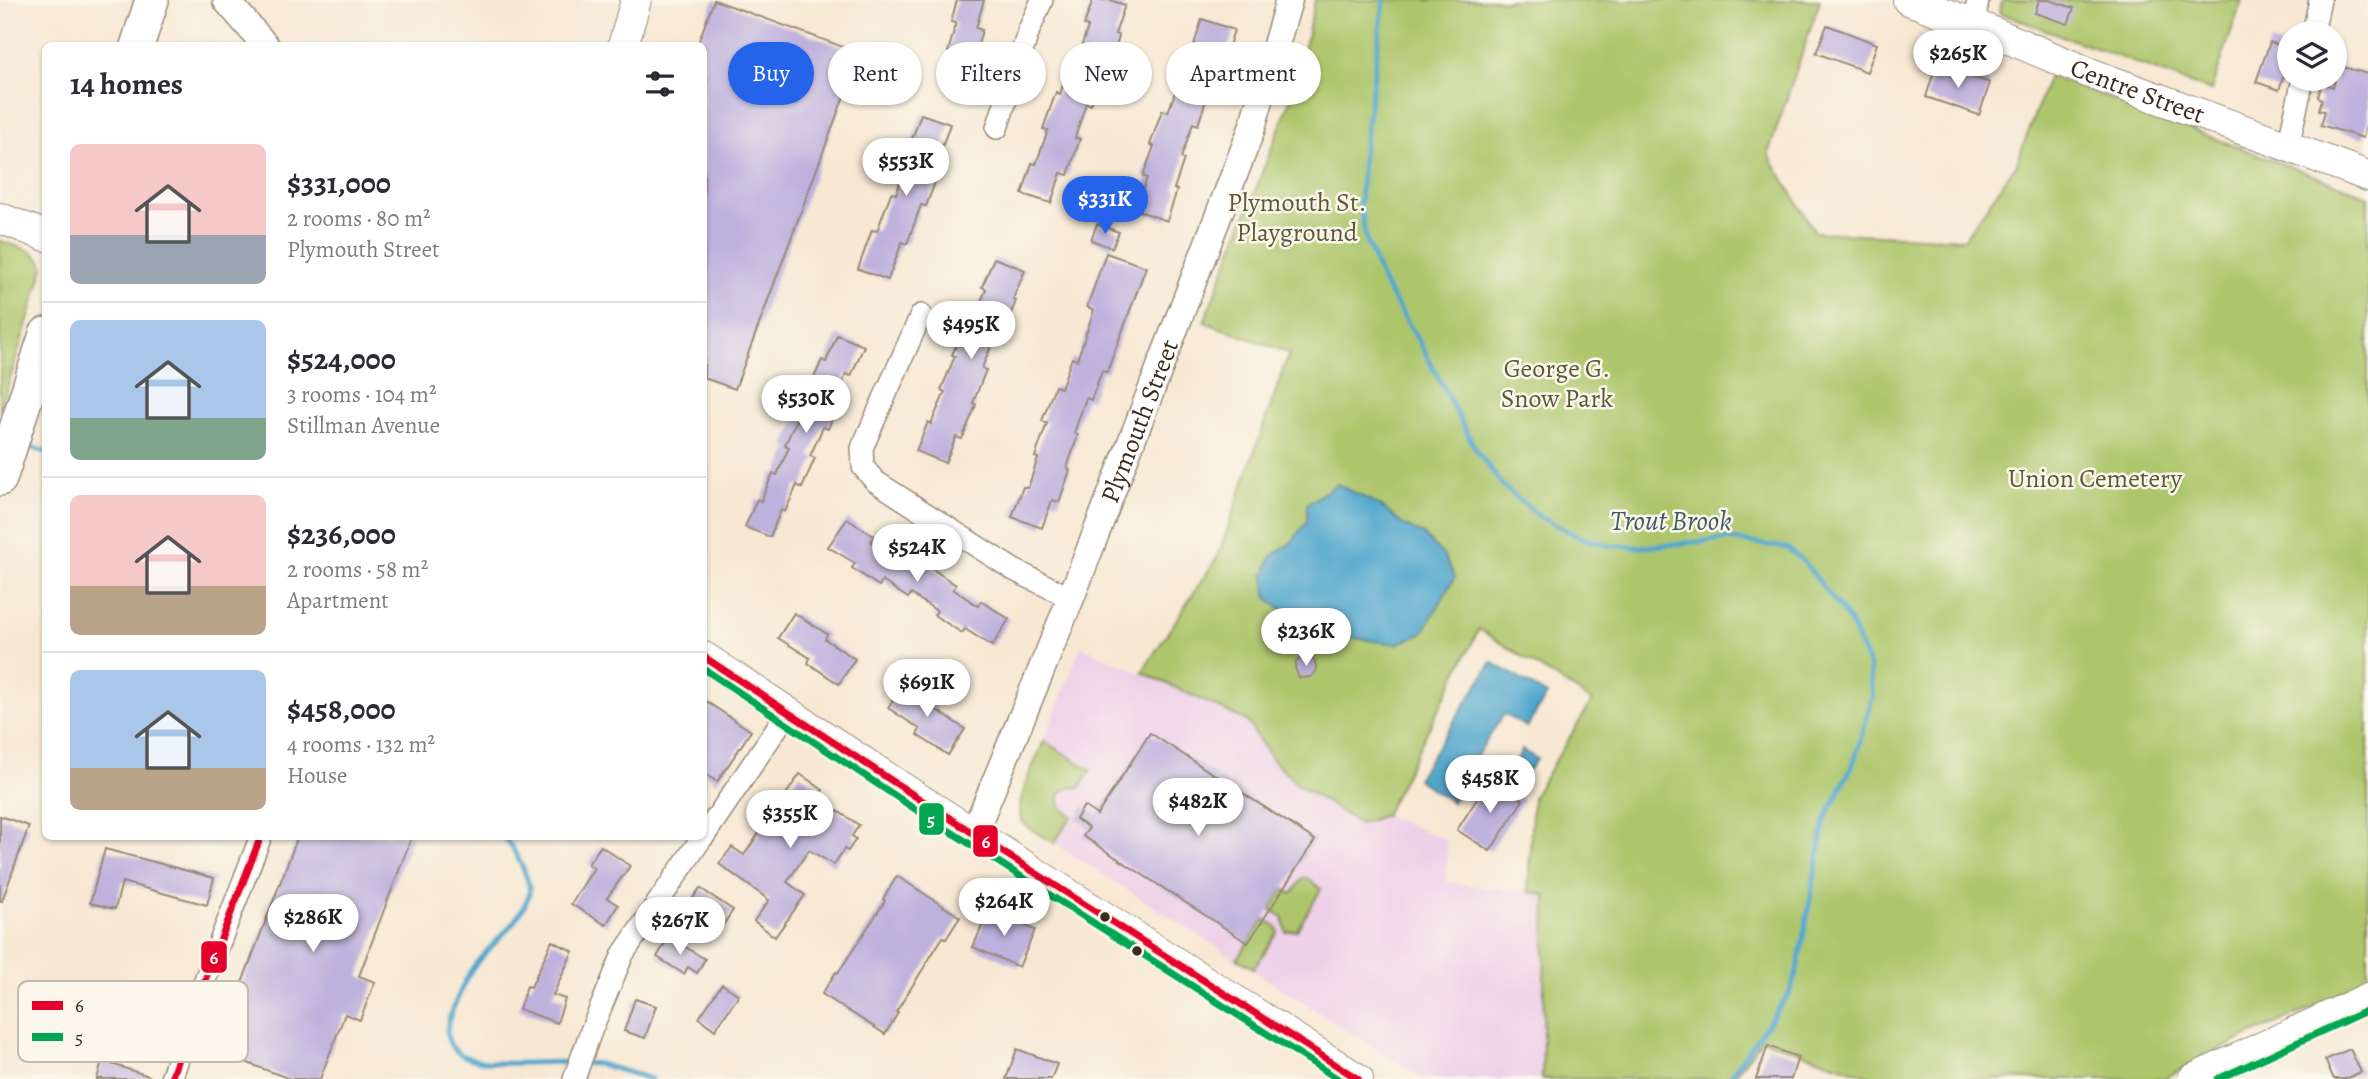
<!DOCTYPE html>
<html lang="en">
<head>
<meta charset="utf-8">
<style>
	body { margin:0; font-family:Alegreya,serif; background:#f2f2f3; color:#2b2b33; height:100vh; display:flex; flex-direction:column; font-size:26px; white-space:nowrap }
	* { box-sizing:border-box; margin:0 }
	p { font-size:23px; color:#7c7c81 }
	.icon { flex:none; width:38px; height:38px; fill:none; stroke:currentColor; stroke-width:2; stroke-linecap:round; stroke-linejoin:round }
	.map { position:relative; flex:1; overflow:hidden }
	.details { position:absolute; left:42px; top:42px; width:665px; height:798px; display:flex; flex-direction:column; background:#fff; border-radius:10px; box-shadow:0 2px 5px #0004 }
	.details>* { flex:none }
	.top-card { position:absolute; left:728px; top:42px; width:665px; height:63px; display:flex; gap:14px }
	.controls { position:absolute; left:2277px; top:21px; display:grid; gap:14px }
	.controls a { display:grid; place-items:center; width:70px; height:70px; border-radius:50%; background:#fff; box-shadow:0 2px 5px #0004; font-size:35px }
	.price { position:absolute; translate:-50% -60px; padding:0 16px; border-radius:24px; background:#fff; color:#222; font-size:23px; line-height:46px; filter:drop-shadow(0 2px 4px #0008) }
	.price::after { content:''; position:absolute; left:50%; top:42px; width:21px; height:16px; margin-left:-10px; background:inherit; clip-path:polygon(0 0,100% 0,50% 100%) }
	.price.active { background:#2563eb; color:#fff }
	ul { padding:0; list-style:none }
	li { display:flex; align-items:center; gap:21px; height:175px; padding:0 28px }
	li+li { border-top:2px solid #e1e1e2 }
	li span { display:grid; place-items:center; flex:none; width:196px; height:140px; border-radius:10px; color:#555 }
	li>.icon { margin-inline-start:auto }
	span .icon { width:84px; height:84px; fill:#fffc; stroke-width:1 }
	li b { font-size:30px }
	h2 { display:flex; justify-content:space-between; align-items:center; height:84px; padding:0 28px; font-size:30px }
	.chip { padding:0 24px; border-radius:32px; background:#fff; box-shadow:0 2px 5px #0004; font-size:24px; line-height:63px }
	.chip.active { background:#2563eb; color:#fff }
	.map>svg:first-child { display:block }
</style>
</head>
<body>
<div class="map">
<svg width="2368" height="1079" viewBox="0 0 2368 1079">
	<rect width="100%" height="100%" fill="#fbf7ec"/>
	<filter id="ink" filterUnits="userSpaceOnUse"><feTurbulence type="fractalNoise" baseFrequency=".0143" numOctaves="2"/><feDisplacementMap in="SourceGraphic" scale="14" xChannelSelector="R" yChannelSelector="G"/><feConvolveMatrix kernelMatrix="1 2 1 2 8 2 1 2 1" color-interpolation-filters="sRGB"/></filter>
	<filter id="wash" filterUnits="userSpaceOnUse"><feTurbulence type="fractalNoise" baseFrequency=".00686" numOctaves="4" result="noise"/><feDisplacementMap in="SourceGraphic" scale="28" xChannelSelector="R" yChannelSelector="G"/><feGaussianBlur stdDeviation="1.57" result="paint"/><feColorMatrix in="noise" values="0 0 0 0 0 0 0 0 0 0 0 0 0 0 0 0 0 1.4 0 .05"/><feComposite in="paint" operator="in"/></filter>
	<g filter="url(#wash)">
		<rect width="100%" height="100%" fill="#f7e8d3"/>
		<path fill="#eed0e8" d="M 1081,646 L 1247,721 L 1271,758 L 1296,784 L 1360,824 L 1385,815 L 1447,840 L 1446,882 L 1546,895 L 1542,1079 L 1423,1079 L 1023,823 L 1018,813 L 1020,800 Z"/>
		<g fill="#adc66c" stroke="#747845" stroke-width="2">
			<path d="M 1315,0 L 1820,0 L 1768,154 L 1815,232 L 1964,239 L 2016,165 L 2049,76 L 2368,196 L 2368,984 L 2245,1037 L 2163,1079 L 1879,1079 L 1762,1039 L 1732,1079 L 1542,1079 L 1546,895 L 1528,892 L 1533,797 L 1592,701 L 1479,629 L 1385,815 L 1360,824 L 1297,784 L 1271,758 L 1247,721 L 1142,672 L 1218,556 L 1289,353 L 1204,322 L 1297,83 Z"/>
			<path d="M 2002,0 L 2242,0 L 2211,91 L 2000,13 Z"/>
			<path d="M 0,241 C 16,247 39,249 44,267 L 0,412 Z"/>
			<path d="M 1044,741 L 1091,770 L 1080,788 L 1072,787 L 1060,793 C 1057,805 1063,810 1072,816 L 1054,843 C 1045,837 1028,830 1022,821 C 1012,805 1037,758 1044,741 Z"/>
			<path d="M 1303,878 L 1307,878 L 1321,889 L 1297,930 L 1286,932 L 1283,917 L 1270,909 L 1283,889 L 1292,894 Z"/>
			<path d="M 1264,919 L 1277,927 L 1278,932 L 1254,968 L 1237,959 Z"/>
		</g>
		<g fill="#4fa6cc" stroke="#456875" stroke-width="2">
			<path d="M 1337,484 L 1381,506 L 1402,524 L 1424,535 L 1443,555 L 1455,577 L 1422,634 L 1396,644 L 1330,635 L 1296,621 L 1267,598 L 1264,577 L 1271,557 L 1292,542 L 1307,521 L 1307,504 Z"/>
			<path d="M 1492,662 L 1547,695 L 1527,727 L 1504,714 L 1453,792 L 1456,795 L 1452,802 L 1417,779 Z"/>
			<path d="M 1522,750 L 1537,759 L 1526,773 L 1518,789 L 1503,779 L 1514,766 Z"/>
		</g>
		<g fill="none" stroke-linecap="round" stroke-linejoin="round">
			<g stroke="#4fa6cc" stroke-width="5">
				<path d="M 1384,0 L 1363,154 L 1360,205 L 1366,240 L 1383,282 L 1420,343 L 1476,450 L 1503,486 L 1540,517 L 1579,537 L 1610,546 L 1644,547 L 1729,539 L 1787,548 L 1804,562 L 1849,620 L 1869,665 L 1873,696 L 1854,762 L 1825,820 L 1797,971 L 1790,992 L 1728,1079"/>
				<path d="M 24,445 L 46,452"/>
				<path d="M 503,836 C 513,846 532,881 529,894 C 521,922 491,944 474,966 C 467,975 463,986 459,995 C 448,1018 435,1046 469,1058 C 497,1068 544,1060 576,1063"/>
				<path d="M 585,1063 L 599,1064 L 651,1079"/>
			</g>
		</g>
		<g id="blocks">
			<g fill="#bdb1dd">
				<path d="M 714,0 L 860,53 L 735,389 L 704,378 L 704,46 L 697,46 Z"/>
				<path d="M 957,0 L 984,0 L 976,28 L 982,30 L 974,59 L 948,52 L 956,23 L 951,22 Z"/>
				<path d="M 1093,0 L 1110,0 L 1125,5 L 1115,34 L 1119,36 L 1108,72 L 1102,70 L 1091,105 L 1086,103 L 1075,138 L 1080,139 L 1068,175 L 1061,173 L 1051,203 L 1022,194 L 1032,163 L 1036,164 L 1048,130 L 1043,129 L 1056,92 L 1060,94 L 1071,60 L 1076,62 L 1088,27 L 1084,25 Z"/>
				<path d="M 2039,0 L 2049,0 L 2074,8 L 2068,24 L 2035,13 Z"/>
				<path d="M 1202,19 L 1234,30 L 1224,61 L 1227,62 L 1217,94 L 1209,91 L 1198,125 L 1193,123 L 1181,158 L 1184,159 L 1174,189 L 1177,190 L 1167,221 L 1136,210 L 1147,178 L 1143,176 L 1154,146 L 1150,145 L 1162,110 L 1168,112 L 1180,79 L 1185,81 L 1196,49 L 1193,48 Z"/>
				<path d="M 1827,25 L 1877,44 L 1867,72 L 1816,53 Z"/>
				<path d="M 2270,42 L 2286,47 L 2281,61 L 2288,63 L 2279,90 L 2256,82 Z"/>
				<path d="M 1936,65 L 1990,83 L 1979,115 L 1926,97 Z"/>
				<path d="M 2339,66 L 2368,74 L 2368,119 L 2363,138 L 2321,125 L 2325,111 L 2319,110 L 2322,99 L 2318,97 L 2322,83 L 2333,87 Z"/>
				<path d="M 921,114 L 950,124 L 936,164 L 941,166 L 926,206 L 921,205 L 907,244 L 902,242 L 888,280 L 858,269 L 872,230 L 877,231 L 891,193 L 896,194 L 910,155 L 907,153 Z"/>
				<path d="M 1097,224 L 1119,232 L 1112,248 L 1091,240 Z"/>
				<path d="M 1106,253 L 1146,267 L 1107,372 L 1102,371 L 1091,400 L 1086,398 L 1074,433 L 1078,435 L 1067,468 L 1070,470 L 1059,502 L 1052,500 L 1042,528 L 1012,517 L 1023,487 L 1028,488 L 1038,458 L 1035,457 L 1047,423 L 1042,421 L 1055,386 L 1061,388 L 1072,358 L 1077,360 L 1094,310 L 1087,307 Z"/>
				<path d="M 994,258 L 1025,270 L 1013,299 L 1016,301 L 1002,336 L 996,334 L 982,368 L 986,370 L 973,403 L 976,405 L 962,439 L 956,437 L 945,463 L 916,451 L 928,422 L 931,424 L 945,392 L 941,390 L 955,356 L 952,355 L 967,320 L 973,322 L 986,289 L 982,287 Z"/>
				<path d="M 837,335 L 864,346 L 851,376 L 846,374 L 835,400 L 839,401 L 828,429 L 823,427 L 810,456 L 815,458 L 802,488 L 797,485 L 785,512 L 781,510 L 770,537 L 745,527 L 757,499 L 761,501 L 773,473 L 777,475 L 789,447 L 785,445 L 798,416 L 802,418 L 814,391 L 809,389 L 822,360 L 826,362 Z"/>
				<path d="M 847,519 L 874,536 L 871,541 L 897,558 L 900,554 L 925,570 L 928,566 L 956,585 L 953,589 L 978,606 L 981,601 L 1009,619 L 992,646 L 965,629 L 962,633 L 934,615 L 937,611 L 911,594 L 908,598 L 882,581 L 879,586 L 852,568 L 855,563 L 828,547 Z"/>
				<path d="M 794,613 L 827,634 L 825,639 L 855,659 L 839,684 L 808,663 L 810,658 L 778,638 Z"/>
				<path d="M 1308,657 L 1314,660 L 1316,667 L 1315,673 L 1311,677 L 1299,678 L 1295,668 L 1296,662 L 1302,658 Z"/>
				<path d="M 904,683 L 937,705 L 935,709 L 965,729 L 948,755 L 917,735 L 920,729 L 888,708 Z"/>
				<path d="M 704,700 L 751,731 L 717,782 L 704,773 Z"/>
				<path d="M 1150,733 L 1315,840 L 1248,943 L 1083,836 L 1089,828 L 1076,819 L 1084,806 L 1097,815 Z"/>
				<path d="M 800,774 L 823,790 L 818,798 L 859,825 L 852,836 L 856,839 L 848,851 L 844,849 L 834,865 L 809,850 L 787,882 L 805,895 L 775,937 L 754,921 L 769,900 L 719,864 L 732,847 L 744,855 Z"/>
				<path d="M 1490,779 L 1523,800 L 1490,851 L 1457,830 Z"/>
				<path d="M 0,816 L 29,826 L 2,901 L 0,901 Z"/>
				<path d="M 298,836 L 412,836 L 359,976 L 375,982 L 360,1020 L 345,1014 L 320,1079 L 290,1079 L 216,1051 Z"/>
				<path d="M 601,846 L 630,866 L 607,898 L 618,905 L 606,925 L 571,904 L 594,868 L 588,864 Z"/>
				<path d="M 105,849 L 214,878 L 207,905 L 122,882 L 115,909 L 90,903 Z"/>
				<path d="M 897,876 L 960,917 L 946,939 L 943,937 L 896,1012 L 898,1013 L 885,1034 L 822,994 L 836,972 L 838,973 L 885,901 L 883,899 Z"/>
				<path d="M 700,888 L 733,910 L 719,931 L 697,916 L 700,911 L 689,904 Z"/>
				<path d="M 989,910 L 1035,930 L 1019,967 L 973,947 Z"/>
				<path d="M 669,937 L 705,959 L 697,973 L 688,967 L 684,974 L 657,957 Z"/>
				<path d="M 552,941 L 573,951 L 553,995 L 565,999 L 557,1023 L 519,1009 L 527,986 L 531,987 Z"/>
				<path d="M 722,984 L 739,995 L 715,1030 L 699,1018 Z"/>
				<path d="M 635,999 L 656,1006 L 645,1038 L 624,1031 Z"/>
				<path d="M 1768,1046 L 1798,1057 L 1791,1079 L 1756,1079 Z"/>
				<path d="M 1017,1049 L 1057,1064 L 1051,1079 L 1006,1079 Z"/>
				<path d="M 2350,1049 L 2361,1072 L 2345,1079 L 2334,1079 L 2325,1060 Z"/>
				<path d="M 102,1061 L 149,1076 L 149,1079 L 97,1079 Z"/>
			</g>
		</g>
	</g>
	<g filter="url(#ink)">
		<use href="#blocks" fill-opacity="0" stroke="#998978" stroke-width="2"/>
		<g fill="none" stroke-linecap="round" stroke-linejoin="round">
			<g stroke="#998978" stroke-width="24">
				<g id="minor">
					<path d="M 1974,24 L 1978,0"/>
					<path d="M 2313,33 L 2320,0"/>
					<path d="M 997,128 L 1029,30 L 1042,0"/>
					<path d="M 2288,146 L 2303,79"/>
					<path d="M 921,315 L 862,448 L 863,467 L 875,481 L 1014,570 L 1071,598"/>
					<path d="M 704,836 L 787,713"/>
					<path d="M 171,1079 L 205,980 L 261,836"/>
					<path d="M 574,1079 L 591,1031 L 623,954 L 703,836"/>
				</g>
			</g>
			<g stroke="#998978" stroke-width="29">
				<g id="tertiary">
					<path d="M 226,0 L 266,46"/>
					<path id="s1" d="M 974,833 L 1071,598 L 1251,131 L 1289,0"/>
				</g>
			</g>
			<g stroke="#998978" stroke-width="32">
				<g id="secondary">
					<path id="s2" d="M 1908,0 L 1974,24 L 2087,72 L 2368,176"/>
					<path d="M 623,46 L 636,0"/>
					<path d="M 0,218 L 46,236"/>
					<path d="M 704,657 L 915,796 L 1358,1079"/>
					<path d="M 2193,1079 L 2368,998"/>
				</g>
			</g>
			<g stroke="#998978" stroke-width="36">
				<g id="primary">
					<path d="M 137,46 L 152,0"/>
					<path d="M 0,479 L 46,334"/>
				</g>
			</g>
			<use href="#minor" stroke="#fff" stroke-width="21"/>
			<use href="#tertiary" stroke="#fff" stroke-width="26"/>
			<use href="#secondary" stroke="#fff" stroke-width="30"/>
			<use href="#primary" stroke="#fff" stroke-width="33"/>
			<g stroke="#fbf7ec" stroke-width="12">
				<g id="bus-1">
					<path d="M 704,657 L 915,796 L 1358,1079"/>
					<path d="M 171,1079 L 205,980 L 261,836"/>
				</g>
			</g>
			<g stroke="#fbf7ec" stroke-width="12">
				<g id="bus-2">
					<path d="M 704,669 L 909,805 L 1338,1079"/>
					<path d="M 2218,1079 L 2368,1010"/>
				</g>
			</g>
			<use href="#bus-1" stroke="#e4002b" stroke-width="7"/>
			<use href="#bus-2" stroke="#00a651" stroke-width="7"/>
		</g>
	</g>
	<g fill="#3b2a1e" stroke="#fbf7ec" stroke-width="2.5">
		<circle cx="1105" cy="917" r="6"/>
		<circle cx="1137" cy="951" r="6"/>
	</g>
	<g text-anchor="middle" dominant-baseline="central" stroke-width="5" stroke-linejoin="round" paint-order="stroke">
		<g font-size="26" fill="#3b2a1e" stroke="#fbf7ec">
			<text stroke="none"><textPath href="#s2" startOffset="247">Centre Street</textPath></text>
			<text stroke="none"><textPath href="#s1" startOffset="444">Plymouth Street</textPath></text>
		</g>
		<g font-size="26" fill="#5d5935" stroke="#fbf7ec">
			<text x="1297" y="202">Plymouth St.<tspan x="1297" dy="30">Playground</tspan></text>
			<text x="1557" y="368">George G.<tspan x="1557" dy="30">Snow Park</tspan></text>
			<text x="2095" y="478">Union Cemetery</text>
		</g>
		<g font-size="28" font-style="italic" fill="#435c64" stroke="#fbf7ec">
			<text x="1671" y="521">Trout Brook</text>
		</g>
	</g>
	<rect x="18" y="981" width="230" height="81" rx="10" fill="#fbf7ec" stroke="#c1baae" stroke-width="2"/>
	<rect x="32" y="1001" width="31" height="9" fill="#e4002b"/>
	<rect x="32" y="1033" width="31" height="8" fill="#00a651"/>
	<g font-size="19" fill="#3b2a1e">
		<text x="75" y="1012">6</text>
		<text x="75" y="1044">5</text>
	</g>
	<g stroke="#fbf7ec" stroke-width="2.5">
		<rect x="918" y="802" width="27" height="34" rx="7" fill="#00a651"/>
		<rect x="972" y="824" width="27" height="34" rx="7" fill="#e4002b"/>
		<rect x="200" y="940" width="28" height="34" rx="7" fill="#e4002b"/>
	</g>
	<g font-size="19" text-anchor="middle" font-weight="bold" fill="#fff">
		<text x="931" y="826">5</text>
		<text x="986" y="848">6</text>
		<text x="214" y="964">6</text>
	</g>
</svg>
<div class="controls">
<a><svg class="icon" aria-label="layers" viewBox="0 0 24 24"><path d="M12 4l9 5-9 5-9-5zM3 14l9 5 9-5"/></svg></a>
</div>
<b class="price" style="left:1958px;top:90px">$265K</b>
<b class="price" style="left:906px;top:198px">$553K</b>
<b class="price active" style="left:1105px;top:236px">$331K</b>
<b class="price" style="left:971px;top:361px">$495K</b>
<b class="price" style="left:806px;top:435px">$530K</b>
<b class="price" style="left:917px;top:584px">$524K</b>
<b class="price" style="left:1306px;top:668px">$236K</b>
<b class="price" style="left:927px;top:719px">$691K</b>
<b class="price" style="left:1490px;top:815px">$458K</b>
<b class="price" style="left:1198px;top:838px">$482K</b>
<b class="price" style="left:790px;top:850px">$355K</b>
<b class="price" style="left:1004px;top:938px">$264K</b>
<b class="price" style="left:313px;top:954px">$286K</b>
<b class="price" style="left:680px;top:957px">$267K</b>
<div class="top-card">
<a class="chip active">Buy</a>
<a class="chip">Rent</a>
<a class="chip">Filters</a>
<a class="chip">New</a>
<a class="chip">Apartment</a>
</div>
<section class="details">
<h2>14 homes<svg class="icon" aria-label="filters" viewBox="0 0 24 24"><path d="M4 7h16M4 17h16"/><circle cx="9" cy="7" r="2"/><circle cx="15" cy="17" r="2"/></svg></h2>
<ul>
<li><span style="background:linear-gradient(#f6c9c9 65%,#9aa5b1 0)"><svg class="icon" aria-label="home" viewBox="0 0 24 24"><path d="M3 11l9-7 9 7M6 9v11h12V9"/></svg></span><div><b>$331,000</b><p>2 rooms · 80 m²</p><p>Plymouth Street</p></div></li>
<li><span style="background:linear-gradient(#a9c7e8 70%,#7fa58c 0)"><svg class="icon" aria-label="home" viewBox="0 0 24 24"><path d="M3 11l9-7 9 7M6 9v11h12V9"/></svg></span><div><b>$524,000</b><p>3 rooms · 104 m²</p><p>Stillman Avenue</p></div></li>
<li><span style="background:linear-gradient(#f6c9c9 65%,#b9a48a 0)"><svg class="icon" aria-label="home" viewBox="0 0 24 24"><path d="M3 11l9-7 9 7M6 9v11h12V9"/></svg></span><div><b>$236,000</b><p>2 rooms · 58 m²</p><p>Apartment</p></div></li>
<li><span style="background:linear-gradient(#a9c7e8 70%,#b9a48a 0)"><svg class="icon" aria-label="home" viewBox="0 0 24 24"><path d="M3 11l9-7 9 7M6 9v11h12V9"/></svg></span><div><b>$458,000</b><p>4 rooms · 132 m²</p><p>House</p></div></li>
</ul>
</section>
</div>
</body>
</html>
